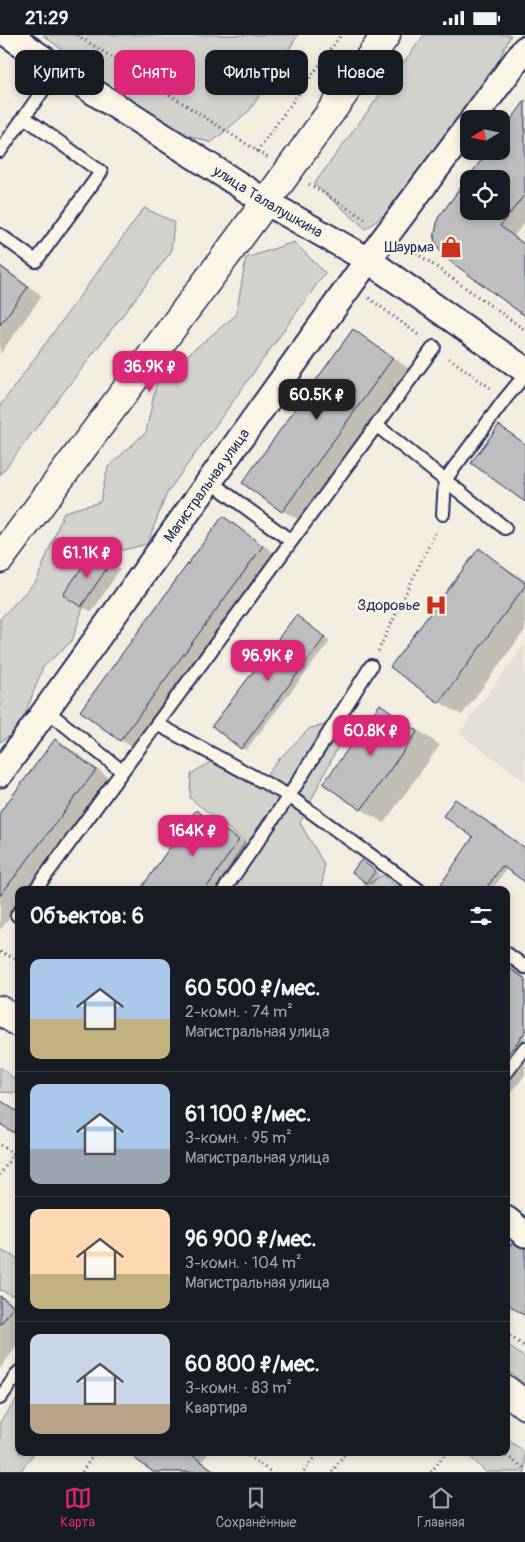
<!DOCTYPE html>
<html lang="ru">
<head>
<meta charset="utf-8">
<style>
	body { margin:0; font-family:Pangolin,sans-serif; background:#242831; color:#f1f3f6; height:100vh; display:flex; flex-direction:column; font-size:19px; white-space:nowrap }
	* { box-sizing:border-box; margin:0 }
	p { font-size:16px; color:#9ea1a6 }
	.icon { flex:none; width:28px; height:28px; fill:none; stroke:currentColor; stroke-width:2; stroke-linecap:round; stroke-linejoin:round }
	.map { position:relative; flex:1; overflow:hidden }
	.drawer { position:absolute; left:15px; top:851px; width:495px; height:570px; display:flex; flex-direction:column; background:#171b24; border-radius:10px; box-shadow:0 2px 8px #0003 }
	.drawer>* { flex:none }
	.banner { position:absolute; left:15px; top:15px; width:495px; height:45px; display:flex; gap:10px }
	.needle { width:32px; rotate:260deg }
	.fabs { position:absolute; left:460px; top:75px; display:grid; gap:10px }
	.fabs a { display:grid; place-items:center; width:50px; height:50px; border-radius:10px; background:#171b24; box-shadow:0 2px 8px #0003; font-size:25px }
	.price { position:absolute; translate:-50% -42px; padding:0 11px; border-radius:10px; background:#db2777; color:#fff; font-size:16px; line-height:32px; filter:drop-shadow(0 1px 2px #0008) }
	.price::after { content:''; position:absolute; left:50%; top:30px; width:15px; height:11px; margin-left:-8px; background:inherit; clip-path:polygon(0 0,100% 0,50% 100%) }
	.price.active { background:#222; color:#fff }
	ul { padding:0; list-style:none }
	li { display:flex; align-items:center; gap:15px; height:125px; padding:0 15px }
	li+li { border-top:1px solid #363941 }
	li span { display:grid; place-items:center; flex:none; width:140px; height:100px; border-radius:10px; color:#555 }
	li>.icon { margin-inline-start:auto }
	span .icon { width:60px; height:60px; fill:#fffc; stroke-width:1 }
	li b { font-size:21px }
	h2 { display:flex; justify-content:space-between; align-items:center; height:60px; padding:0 15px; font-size:21px }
	.tag { padding:0 18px; border-radius:10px; background:#171b24; box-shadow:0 2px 8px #0003; font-size:18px; line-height:45px }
	.tag.active { background:#db2777; color:#fff }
	.status { display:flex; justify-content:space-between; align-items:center; height:35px; padding:0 25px; background:#171b24; direction:ltr }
	.status svg { height:14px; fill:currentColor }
	.tabs { display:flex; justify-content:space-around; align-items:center; height:70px; border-top:1px solid #363941; background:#171b24; font-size:14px; color:#9ea1a6 }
	.tabs a { display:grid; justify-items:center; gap:2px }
	.tabs .active { color:#db2777 }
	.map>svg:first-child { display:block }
</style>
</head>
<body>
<div class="status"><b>21:29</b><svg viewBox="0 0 49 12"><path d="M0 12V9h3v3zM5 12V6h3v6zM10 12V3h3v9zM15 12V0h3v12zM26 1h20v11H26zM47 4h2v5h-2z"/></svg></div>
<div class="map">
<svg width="525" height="1437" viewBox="0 0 525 1437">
	<rect width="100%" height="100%" fill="#f3ede0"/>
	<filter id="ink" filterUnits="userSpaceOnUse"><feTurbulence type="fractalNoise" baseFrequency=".02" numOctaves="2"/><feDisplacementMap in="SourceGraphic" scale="10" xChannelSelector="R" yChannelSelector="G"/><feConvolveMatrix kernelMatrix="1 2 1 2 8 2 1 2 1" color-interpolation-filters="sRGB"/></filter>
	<g filter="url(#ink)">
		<path fill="#e3dfd6" d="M 525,609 L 525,746 L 459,698 Z"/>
		<g fill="#d3d1cc" stroke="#778095">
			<path d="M 43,0 L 298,0 L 250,75 L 211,108 L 155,89 Z"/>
			<path d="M 424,0 L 511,0 L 486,51 L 398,169 L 366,194 L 314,149 Z"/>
			<path d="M 144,173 L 174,187 L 171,217 L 0,440 L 0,371 Z"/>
			<path d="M 294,207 L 325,238 L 167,458 L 147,509 L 100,521 L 72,606 L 43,632 L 19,695 L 0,707 L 0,584 L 37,545 L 64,477 L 100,467 L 108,432 L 146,397 L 157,345 L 236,280 L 246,223 Z"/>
			<path d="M 351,685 L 300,788 L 324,829 L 322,855 L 220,855 L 217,852 L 245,807 L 190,763 L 191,739 L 225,718 L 260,748 L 280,723 L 310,693 Z"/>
			<path d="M 383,840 L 401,855 L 358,855 Z"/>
			<path d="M 0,1032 L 19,1048 L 19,1058 L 0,1057 Z"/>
			<path d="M 0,1215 L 19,1224 L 19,1263 L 0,1255 Z"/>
			<path d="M 506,1309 L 525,1323 L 525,1349 L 506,1335 Z"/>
			<path d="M 19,1361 L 19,1418 L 34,1418 L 20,1437 L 0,1437 L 0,1387 Z"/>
			<path d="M 506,1403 L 525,1417 L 525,1437 L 486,1437 L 466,1418 L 506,1418 Z"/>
		</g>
		<g fill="#0003">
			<path d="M 525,68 L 525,187 L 514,201 L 525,209 L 525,280 L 469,176 L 501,176 L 501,116 Z"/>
			<path d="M 0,230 L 42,261 L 0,319 Z"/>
			<path d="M 353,296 L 410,334 L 301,486 L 283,476 Z"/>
			<path d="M 223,483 L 280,522 L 139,715 L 120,705 Z"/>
			<path d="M 479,515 L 525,545 L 525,595 L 462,680 L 439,667 Z"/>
			<path d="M 104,523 L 120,534 L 92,577 L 81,571 Z"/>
			<path d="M 301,584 L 330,606 L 246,715 L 241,713 Z"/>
			<path d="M 381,671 L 440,710 L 384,788 L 361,774 Z"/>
			<path d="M 56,706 L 74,716 L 113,746 L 31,855 L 19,855 L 19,871 L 0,895 L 0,779 Z"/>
			<path d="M 196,776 L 257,816 L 230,855 L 142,855 Z"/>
			<path d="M 525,814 L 525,846 L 507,833 L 492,855 L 452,855 Z"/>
			<path d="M 366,829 L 380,839 L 372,850 L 367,847 Z"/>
			<path d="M 506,931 L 525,941 L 525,1040 L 506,1065 Z"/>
			<path d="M 0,1066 L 19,1079 L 19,1099 L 0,1087 Z"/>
			<path d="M 0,1260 L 19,1273 L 19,1308 L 0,1334 Z"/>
			<path d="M 140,1418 L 209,1418 L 202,1426 L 217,1437 L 155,1437 L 136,1423 Z"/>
		</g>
		<g fill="#bebec0" stroke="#1b2f5e" fill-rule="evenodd">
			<path d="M 525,66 L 525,159 L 500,191 L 525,210 L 525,281 L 443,221 L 434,204 L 438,183 L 488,116 L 501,116 L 501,98 ZM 469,144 L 501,144 L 501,176 L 469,176 Z"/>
			<path d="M 0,231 L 28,252 L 0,290 Z"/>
			<path d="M 353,294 L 393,323 L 282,477 L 242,448 Z"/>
			<path d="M 499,390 L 525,409 L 525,467 L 471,428 Z"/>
			<path d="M 223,481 L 263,511 L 120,706 L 80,676 Z"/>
			<path d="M 479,513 L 525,548 L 525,551 L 439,668 L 390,632 Z"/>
			<path d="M 93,516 L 111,527 L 81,572 L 63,560 Z"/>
			<path d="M 296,580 L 325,602 L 241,714 L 212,691 Z"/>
			<path d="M 380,669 L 418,696 L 361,775 L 323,749 Z"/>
			<path d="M 55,704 L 96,735 L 0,861 L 0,777 Z"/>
			<path d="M 455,764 L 525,813 L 525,847 L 502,831 L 485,855 L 449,855 L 441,849 L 473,802 L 443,781 Z"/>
			<path d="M 196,775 L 239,805 L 205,855 L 140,855 Z"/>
			<path d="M 361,825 L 376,836 L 366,848 L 352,837 Z"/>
			<path d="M 506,930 L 525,944 L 525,997 L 506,1022 Z"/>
			<path d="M 0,1065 L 19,1078 L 19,1091 L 14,1098 L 0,1089 Z"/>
			<path d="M 515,1204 L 525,1211 L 525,1281 L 506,1268 L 506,1216 Z"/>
			<path d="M 0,1261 L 14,1271 L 0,1290 Z"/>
			<path d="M 138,1418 L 189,1418 L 216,1437 L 153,1437 L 134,1423 Z"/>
		</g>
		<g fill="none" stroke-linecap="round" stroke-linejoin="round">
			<g stroke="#1b2f5e" stroke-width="16">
				<g id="lane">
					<path d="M 0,116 L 58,34"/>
					<path d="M 0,200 L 36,226 L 101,137 L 24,82"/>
					<path d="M 376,390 L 505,493"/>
					<path d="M 211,447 L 291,506"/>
					<path d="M 443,479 L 445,445 L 505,364 L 525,340"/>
					<path d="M 371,631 L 289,761 L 419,855"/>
					<path d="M 46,675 L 122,736"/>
					<path d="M 157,689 L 289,761 L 224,855"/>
					<path d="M 35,855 L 434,312"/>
					<path d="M 17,880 L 19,877"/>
					<path d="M 506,918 L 525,932"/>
					<path d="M 506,1038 L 525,1013"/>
					<path d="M 0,1363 L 19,1337"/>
				</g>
			</g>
			<g stroke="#1b2f5e" stroke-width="29">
				<g id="street">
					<path id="s1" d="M 9,0 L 58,34 L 266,167 L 368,225 L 525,335"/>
					<path d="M 473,84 L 525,14"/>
					<path id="s2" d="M 0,739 L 368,225 L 469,90"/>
					<path d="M 506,1184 L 525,1199"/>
				</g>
			</g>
			<g stroke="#1b2f5e" stroke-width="31">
				<g id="secondary">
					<path d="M 0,524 L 266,167 L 386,0"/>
					<path d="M 0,975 L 19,988"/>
					<path d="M 506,1355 L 525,1370"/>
				</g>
			</g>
			<g stroke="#1b2f5e" stroke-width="3" stroke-dasharray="1 4" stroke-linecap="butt">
				<path d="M 77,0 L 268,123"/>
				<path d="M 257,116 L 341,0"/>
				<path d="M 309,149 L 367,185"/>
				<path d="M 408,212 L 525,295"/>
				<path d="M 369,263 L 420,301"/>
				<path d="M 449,323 L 490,353"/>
				<path d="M 378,616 L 436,496"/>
				<path d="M 0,917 L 19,925"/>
				<path d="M 0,1110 L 13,1119 L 0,1140"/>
				<path d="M 13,1119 L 19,1112"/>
				<path d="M 506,1298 L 525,1312"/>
				<path d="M 244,1418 L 271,1437"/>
				<path d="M 502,1418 L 525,1434"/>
				<path d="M 82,1437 L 95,1418"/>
				<path d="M 304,1437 L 317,1418"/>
				<path d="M 332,1437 L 345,1418"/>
				<path d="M 431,1437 L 446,1418"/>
			</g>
			<use href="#lane" stroke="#fcf5e5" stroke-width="12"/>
			<use href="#street" stroke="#fcf5e5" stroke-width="25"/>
			<use href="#secondary" stroke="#fcf5e5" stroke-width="28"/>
		</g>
	</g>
	<defs>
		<g id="shop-bare" transform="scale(1.725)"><path d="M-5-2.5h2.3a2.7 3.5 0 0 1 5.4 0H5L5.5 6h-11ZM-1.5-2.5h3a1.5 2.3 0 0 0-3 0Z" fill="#c8321e" stroke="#fcf5e5" stroke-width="2.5" paint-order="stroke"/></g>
		<g id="hospital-bare" transform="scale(1.725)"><path d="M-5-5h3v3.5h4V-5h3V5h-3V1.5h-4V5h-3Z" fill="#c8321e" stroke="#fcf5e5" stroke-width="2.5" paint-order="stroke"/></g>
	</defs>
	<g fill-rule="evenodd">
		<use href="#shop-bare" x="451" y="212"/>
		<use href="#hospital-bare" x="436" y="570"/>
	</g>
	<g text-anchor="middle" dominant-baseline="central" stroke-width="5" stroke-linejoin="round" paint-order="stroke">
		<g font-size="15" fill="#1b2f5e" stroke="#fcf5e5">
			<text stroke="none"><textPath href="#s1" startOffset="308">улица Талалушкина</textPath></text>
			<text stroke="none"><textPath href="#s2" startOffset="355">Магистральная улица</textPath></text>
		</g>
		<g font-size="15" fill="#1b2f5e" stroke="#fcf5e5" text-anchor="end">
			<text x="434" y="212">Шаурма</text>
			<text x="420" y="570">Здоровье</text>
		</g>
	</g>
</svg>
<div class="fabs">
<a><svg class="needle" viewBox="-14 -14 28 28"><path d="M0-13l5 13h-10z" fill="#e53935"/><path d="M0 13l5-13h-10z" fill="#9ea1a6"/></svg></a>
<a><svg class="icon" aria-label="locate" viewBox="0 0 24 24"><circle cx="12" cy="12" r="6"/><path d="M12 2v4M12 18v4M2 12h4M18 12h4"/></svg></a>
</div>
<b class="price" style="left:150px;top:358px">36.9K ₽</b>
<b class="price active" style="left:317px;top:386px">60.5K ₽</b>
<b class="price" style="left:87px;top:544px">61.1K ₽</b>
<b class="price" style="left:268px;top:647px">96.9K ₽</b>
<b class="price" style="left:371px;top:722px">60.8K ₽</b>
<b class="price" style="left:193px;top:822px">164K ₽</b>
<div class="banner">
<a class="tag">Купить</a>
<a class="tag active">Снять</a>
<a class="tag">Фильтры</a>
<a class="tag">Новое</a>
</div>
<section class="drawer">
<h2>Объектов: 6<svg class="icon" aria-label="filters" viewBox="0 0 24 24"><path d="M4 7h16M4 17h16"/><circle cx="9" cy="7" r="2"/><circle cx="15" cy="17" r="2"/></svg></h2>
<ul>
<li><span style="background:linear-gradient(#a9c7e8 60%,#c2b280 0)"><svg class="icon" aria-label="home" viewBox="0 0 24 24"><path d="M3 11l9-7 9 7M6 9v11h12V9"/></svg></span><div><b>60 500 ₽/мес.</b><p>2-комн. · 74 m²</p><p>Магистральная улица</p></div></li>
<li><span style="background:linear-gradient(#a9c7e8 65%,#9aa5b1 0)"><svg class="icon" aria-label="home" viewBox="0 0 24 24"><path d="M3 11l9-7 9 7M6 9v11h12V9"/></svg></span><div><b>61 100 ₽/мес.</b><p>3-комн. · 95 m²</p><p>Магистральная улица</p></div></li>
<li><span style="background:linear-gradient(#ffd9b3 65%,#c2b280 0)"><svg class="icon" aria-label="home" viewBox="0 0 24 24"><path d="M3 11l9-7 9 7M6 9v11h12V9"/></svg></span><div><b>96 900 ₽/мес.</b><p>3-комн. · 104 m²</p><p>Магистральная улица</p></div></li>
<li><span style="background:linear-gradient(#c9d6e8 70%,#b9a48a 0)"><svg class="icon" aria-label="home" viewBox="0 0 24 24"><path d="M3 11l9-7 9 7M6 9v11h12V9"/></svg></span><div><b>60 800 ₽/мес.</b><p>3-комн. · 83 m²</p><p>Квартира</p></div></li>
</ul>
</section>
</div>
<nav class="tabs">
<a class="active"><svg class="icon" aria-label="map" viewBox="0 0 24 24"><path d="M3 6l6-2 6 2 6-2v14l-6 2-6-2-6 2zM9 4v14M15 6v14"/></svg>Карта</a>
<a><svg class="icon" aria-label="saved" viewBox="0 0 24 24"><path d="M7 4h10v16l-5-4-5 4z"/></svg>Сохранённые</a>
<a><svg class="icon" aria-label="home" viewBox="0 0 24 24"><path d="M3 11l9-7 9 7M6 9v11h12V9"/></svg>Главная</a>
</nav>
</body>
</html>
